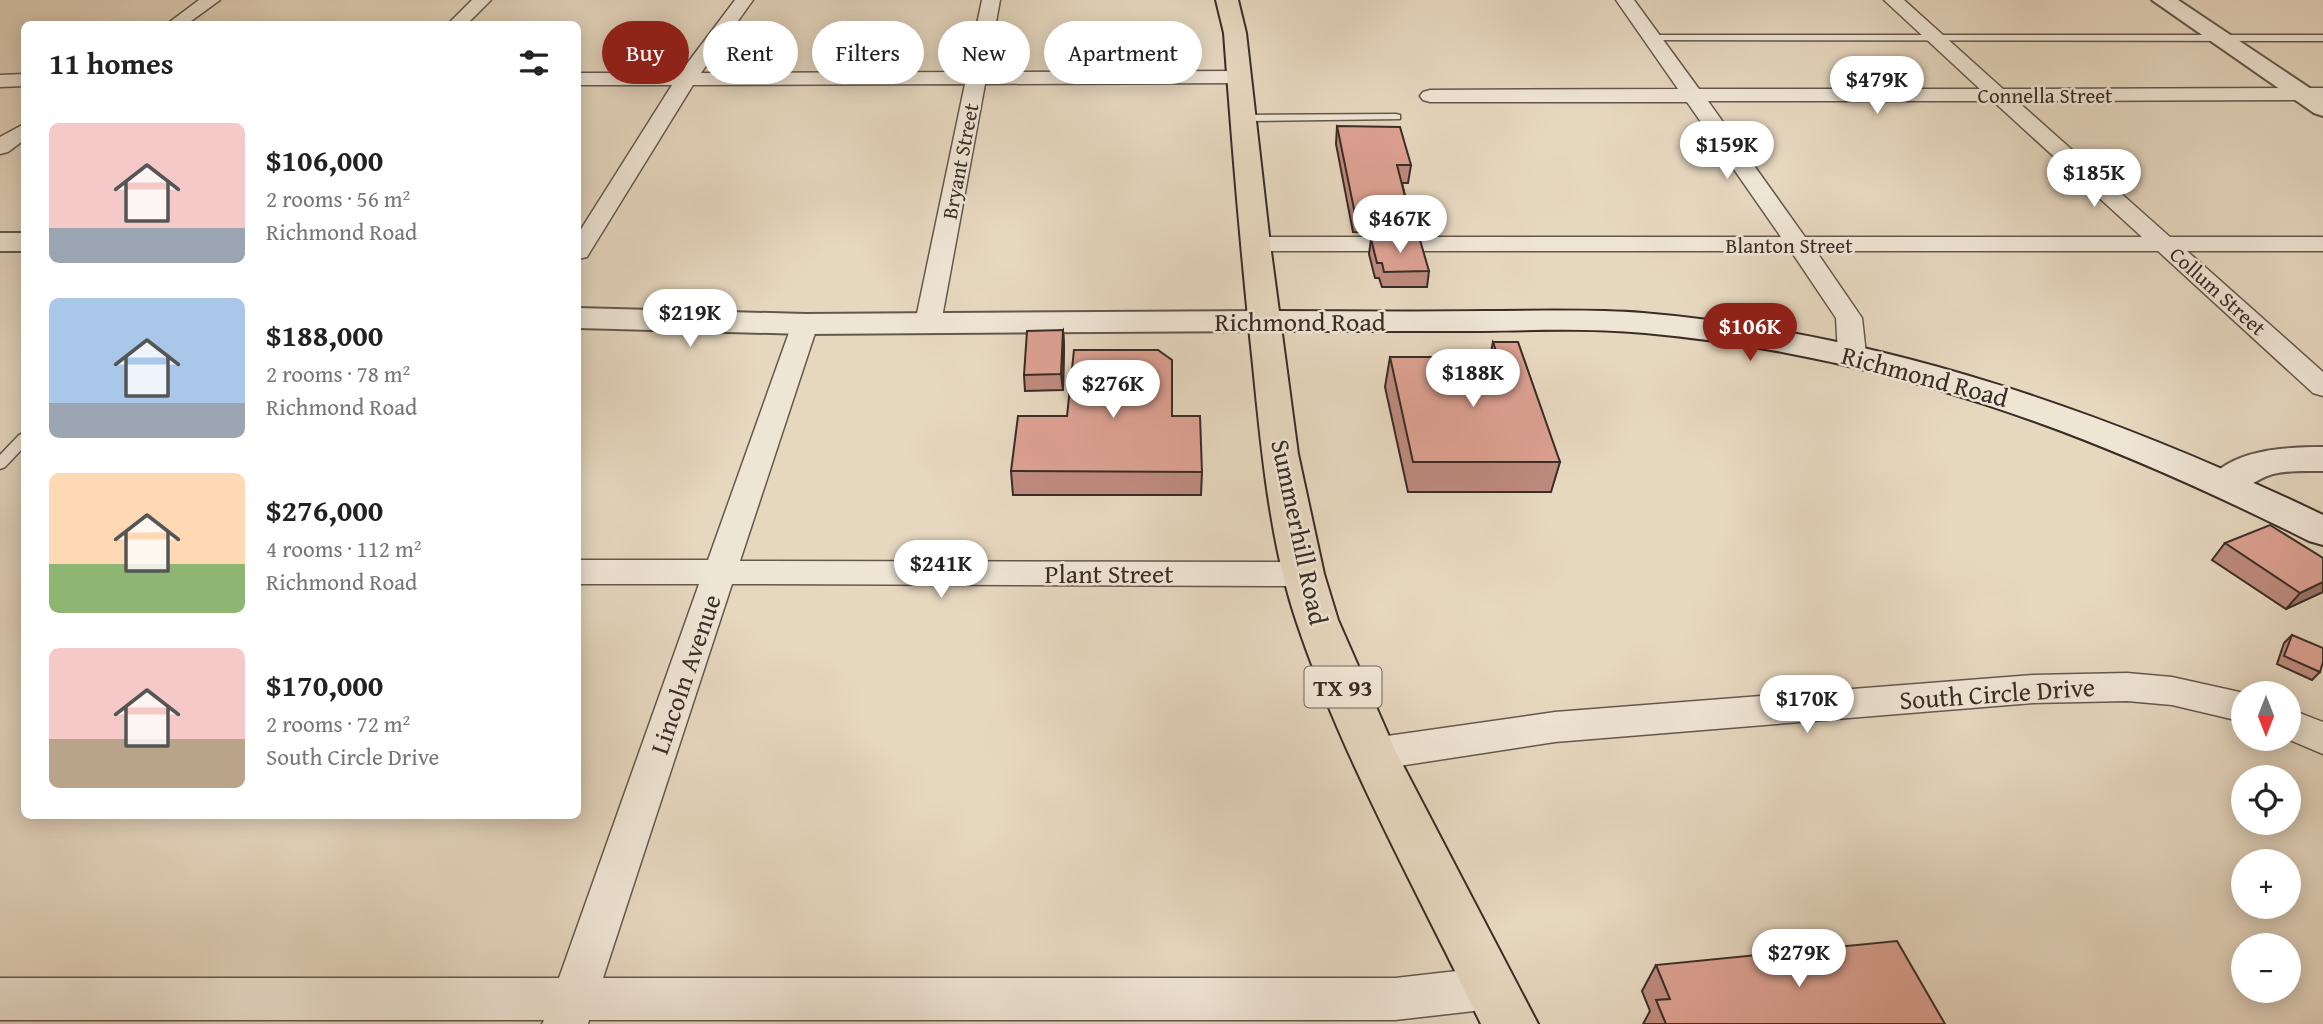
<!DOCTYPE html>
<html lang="en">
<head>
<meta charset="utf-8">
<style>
	body { margin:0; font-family:"Gentium Book Plus",serif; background:#f6f6f6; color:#222; height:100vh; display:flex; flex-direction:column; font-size:26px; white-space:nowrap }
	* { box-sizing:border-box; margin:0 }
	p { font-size:23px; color:#767676 }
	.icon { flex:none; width:38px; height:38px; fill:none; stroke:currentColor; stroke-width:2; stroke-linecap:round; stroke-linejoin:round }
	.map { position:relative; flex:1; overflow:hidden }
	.details { position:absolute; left:21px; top:21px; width:560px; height:798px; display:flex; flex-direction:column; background:#fff; border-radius:10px; box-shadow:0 4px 18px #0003 }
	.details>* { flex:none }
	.banner { position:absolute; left:602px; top:21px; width:665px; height:63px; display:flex; gap:14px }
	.needle { width:46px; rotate:180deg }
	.controls { position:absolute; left:2231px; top:681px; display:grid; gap:14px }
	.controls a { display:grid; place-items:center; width:70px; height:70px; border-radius:50%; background:#fff; box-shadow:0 4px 18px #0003; font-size:35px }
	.price { position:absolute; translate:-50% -60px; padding:0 16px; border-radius:24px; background:#fff; color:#222; font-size:23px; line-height:46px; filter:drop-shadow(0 2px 4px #0008) }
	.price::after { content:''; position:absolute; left:50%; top:42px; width:21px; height:16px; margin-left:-10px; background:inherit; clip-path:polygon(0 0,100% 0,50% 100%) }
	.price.selected { background:#8f2418; color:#fff }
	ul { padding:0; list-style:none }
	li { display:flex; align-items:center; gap:21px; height:175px; padding:0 28px }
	li span { display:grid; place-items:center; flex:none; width:196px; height:140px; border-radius:10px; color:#555 }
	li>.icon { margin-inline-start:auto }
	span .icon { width:84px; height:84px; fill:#fffc; stroke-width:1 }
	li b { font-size:30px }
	h2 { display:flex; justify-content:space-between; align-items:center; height:84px; padding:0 28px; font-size:30px }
	.tag { padding:0 24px; border-radius:32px; background:#fff; box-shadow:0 4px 18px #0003; font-size:24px; line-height:63px }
	.tag.selected { background:#8f2418; color:#fff }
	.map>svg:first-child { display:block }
</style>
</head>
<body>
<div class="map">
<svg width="2323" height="1024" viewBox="0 0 2323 1024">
	<rect width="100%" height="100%" fill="#e6d7bf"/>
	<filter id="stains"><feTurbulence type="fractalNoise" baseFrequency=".00286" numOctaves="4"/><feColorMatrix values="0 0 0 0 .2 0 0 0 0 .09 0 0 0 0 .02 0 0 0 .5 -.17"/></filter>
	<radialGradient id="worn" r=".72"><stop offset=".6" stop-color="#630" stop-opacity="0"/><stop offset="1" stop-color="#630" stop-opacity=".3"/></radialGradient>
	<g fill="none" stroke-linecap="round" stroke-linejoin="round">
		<g stroke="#64584c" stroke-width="3">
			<g id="service">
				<path d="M 1652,35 L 2323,35 L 2323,41 L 1649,40 L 1649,36 Z"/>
				<path d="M 1396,114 L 1400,115 L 1400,119 L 1243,121 L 1238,118 L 1243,115 Z"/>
				<path d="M 24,433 L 24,447 L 5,467 L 0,469 L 0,455 L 19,435 Z"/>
			</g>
		</g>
		<g stroke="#64584c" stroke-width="3">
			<g id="minor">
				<path d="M 199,0 L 220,0 L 187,24 L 167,24 Z"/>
				<path d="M 472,0 L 491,0 L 467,24 L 448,24 Z"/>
				<path d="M 735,0 L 753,0 L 701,73 L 967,72 L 982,0 L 1000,0 L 987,72 L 1239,71 L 1246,73 L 1249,77 L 1246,81 L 1239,83 L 985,84 L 941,323 L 937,329 L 928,331 L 919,329 L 915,323 L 965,84 L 693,85 L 590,252 L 587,257 L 578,259 L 578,234 L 672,85 L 578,85 L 578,73 L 680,73 Z"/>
				<path d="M 1616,0 L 1634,0 L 1699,89 L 1980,89 L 1884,0 L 1904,0 L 2003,89 L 2323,88 L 2323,100 L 2017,101 L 2170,237 L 2323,237 L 2323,251 L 2187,251 L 2323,372 L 2323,396 L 2313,393 L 2158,251 L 1816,251 L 1862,318 L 1866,354 L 1862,360 L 1852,362 L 1842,360 L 1838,354 L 1836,318 L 1791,251 L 1255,251 L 1246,249 L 1243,244 L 1246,239 L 1255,237 L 1781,237 L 1687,102 L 1430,102 L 1423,100 L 1420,96 L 1423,92 L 1430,90 L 1678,89 ZM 1708,101 L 1993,101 L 2142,237 L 1805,237 Z"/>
				<path d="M 24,74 L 24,86 L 0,87 L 0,75 Z"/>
				<path d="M 24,124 L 24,140 L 8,152 L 0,154 L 0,137 Z"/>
				<path d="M 805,316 L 814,318 L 818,324 L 740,561 L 1304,562 L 1316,566 L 1321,574 L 1316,582 L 1304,586 L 732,584 L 603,978 L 1395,978 L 1492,967 L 1508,973 L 1514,988 L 1508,1003 L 1492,1009 L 1395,1020 L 589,1020 L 588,1024 L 542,1024 L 544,1020 L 0,1020 L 0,978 L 559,978 L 699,584 L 578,584 L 578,560 L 708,560 L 792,324 L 796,318 Z"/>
				<path d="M 2127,673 L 2172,677 L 2244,693 L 2244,722 L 2172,705 L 2127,701 L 2033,703 L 1555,742 L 1373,770 L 1360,765 L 1354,754 L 1360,743 L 1373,738 L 1555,712 L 2033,675 Z"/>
				<path d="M 2289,709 L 2323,722 L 2323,754 L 2285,738 L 2289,738 Z"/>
			</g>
		</g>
		<g stroke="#64584c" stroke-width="4">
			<g id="tertiary">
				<path d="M 2152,0 L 2178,0 L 2323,97 L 2323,116 L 2314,113 Z"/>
				<rect x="0" y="233" width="24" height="18"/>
				<path d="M 578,308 L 805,314 L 1265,311 L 1276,314 L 1281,321 L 1276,328 L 1265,331 L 805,334 L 578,328 Z"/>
				<path d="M 2323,447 L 2323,471 C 2307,471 2289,470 2273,474 C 2249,481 2238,500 2212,493 L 2206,484 C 2228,449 2286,447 2323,447 Z"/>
			</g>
		</g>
		<g stroke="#392d26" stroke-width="4">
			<path id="secondary" d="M 1265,311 C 1338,311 1411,312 1484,311 C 1537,311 1591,309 1643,313 C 1882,333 2108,412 2323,515 L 2323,545 L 2309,541 C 2093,433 1887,355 1645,333 C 1591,328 1536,330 1482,331 C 1410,331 1337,331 1265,331 L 1254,328 L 1249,321 L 1254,314 Z"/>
		</g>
		<g stroke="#392d26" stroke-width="4">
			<path id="primary" d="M 1216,0 L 1238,0 L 1246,33 L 1270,244 L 1298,454 L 1324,574 L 1338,620 L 1395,750 L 1538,1024 L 1481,1024 C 1418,893 1342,758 1296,620 C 1270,542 1261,447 1253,365 C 1241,254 1232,144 1224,33 Z"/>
		</g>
		<use href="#service" fill="#efe5d5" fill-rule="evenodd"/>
		<use href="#minor" fill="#efe5d5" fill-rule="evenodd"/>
		<use href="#tertiary" fill="#efe5d5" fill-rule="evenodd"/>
		<use href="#secondary" fill="#efe5d5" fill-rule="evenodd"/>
		<use href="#primary" fill="#e6d7bf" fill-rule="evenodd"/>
	</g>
	<g fill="#be8a7e" stroke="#392d26" stroke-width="2">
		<path d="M 1337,126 L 1411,165 L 1408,183 L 1402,183 L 1410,216 L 1408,234 L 1353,232 L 1336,144 Z"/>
		<path d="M 1371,239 L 1429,271 L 1427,287 L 1382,287 L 1379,278 L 1375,278 L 1369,254 Z"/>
		<path d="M 1063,330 L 1064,346 L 1063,390 L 1025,391 L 1024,375 Z"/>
		<path d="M 1493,342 L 1560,462 L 1551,492 L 1408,492 L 1385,387 L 1390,357 L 1490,357 Z"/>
		<path d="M 1067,416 L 1172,416 L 1202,472 L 1201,495 L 1013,495 L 1011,471 Z"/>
		<path d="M 2225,543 L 2323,592 L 2286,609 L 2212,560 Z"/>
		<path d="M 2292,635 L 2320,672 L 2312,680 L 2277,664 L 2284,643 Z"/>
		<path d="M 1656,965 L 1945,1024 L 1643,1024 L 1650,1011 L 1642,991 Z"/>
	</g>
	<g fill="#9b7166" stroke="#392d26" stroke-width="2">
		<path d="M 1063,330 L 1064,346 L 1063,390 L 1061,374 Z"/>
		<path d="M 2323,582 L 2323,592 L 2286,609 L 2300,593 Z"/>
	</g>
	<g fill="#dda192" stroke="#392d26" stroke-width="2">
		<path d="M 1337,126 L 1400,127 L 1411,165 L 1397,165 L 1410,216 L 1355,214 Z"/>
		<path d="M 1371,239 L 1415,239 L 1420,240 L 1429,271 L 1384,272 L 1382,263 L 1377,263 Z"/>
		<path d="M 1063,330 L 1061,374 L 1024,375 L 1027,331 Z"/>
		<path d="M 1493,342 L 1518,342 L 1560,462 L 1413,462 L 1390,357 L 1498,357 Z"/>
		<path d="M 1074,350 L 1158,350 L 1172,360 L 1172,416 L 1200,416 L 1202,472 L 1011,471 L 1018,416 L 1067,416 Z"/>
		<path d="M 2270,525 L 2323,558 L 2323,582 L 2300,593 L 2225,543 Z"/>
		<path d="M 2292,635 L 2323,648 L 2323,662 L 2320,672 L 2284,656 Z"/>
		<path d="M 1897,941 L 1945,1024 L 1666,1024 L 1656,1000 L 1670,999 L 1656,965 Z"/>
	</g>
	<g text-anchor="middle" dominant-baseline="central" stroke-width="5" stroke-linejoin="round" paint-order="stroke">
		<g font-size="21" fill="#392d26" stroke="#efe5d5">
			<text x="2045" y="95">Connella Street</text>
			<text transform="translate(960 161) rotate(-79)">Bryant Street</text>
			<text x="1789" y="245">Blanton Street</text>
			<text transform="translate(2218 291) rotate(42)">Collum Street</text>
		</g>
		<rect fill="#efe5d5" stroke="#70645a" stroke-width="2" x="1304.5" y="666.5" width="77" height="41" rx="5"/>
		<g font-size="24" font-weight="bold" fill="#392d26">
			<text x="1343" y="687">TX 93</text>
		</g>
		<g font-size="26" fill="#392d26" stroke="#efe5d5">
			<text x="1300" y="321">Richmond Road</text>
			<text transform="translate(1925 376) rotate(15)">Richmond Road</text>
			<text transform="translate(1300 532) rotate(78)">Summerhill Road</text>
			<text x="1109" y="573">Plant Street</text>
			<text transform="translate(685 674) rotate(-71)">Lincoln Avenue</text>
			<text transform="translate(1997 693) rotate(-4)">South Circle Drive</text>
		</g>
	</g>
	<rect width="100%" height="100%" filter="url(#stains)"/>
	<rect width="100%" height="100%" fill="url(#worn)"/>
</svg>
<div class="controls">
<a><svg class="needle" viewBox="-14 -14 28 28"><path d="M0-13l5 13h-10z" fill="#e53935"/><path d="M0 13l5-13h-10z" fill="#767676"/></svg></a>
<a><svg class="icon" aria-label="locate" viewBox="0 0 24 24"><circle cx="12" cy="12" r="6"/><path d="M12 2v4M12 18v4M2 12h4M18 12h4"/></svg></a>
<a>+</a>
<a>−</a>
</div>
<b class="price" style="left:1877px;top:116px">$479K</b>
<b class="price" style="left:1727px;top:181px">$159K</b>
<b class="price" style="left:2094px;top:209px">$185K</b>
<b class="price" style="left:1400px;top:255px">$467K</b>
<b class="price" style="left:690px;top:349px">$219K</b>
<b class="price selected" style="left:1750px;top:363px">$106K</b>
<b class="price" style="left:1473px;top:409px">$188K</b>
<b class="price" style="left:1113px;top:420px">$276K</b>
<b class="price" style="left:941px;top:600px">$241K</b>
<b class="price" style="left:1807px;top:735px">$170K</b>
<b class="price" style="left:1799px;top:989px">$279K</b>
<div class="banner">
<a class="tag selected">Buy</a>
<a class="tag">Rent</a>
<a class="tag">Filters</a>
<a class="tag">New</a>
<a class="tag">Apartment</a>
</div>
<section class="details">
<h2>11 homes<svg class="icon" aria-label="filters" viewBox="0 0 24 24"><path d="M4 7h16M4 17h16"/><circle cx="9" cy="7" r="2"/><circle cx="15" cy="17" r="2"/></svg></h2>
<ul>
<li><span style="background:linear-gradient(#f6c9c9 75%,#9aa5b1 0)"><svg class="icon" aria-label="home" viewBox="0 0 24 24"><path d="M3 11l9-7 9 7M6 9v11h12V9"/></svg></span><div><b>$106,000</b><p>2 rooms · 56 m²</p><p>Richmond Road</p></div></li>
<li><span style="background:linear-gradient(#a9c7e8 75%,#9aa5b1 0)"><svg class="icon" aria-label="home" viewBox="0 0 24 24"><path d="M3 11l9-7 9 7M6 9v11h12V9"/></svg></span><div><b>$188,000</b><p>2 rooms · 78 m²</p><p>Richmond Road</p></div></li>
<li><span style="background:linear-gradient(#ffd9b3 65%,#8fb573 0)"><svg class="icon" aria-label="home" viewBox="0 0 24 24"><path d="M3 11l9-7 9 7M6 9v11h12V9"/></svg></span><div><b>$276,000</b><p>4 rooms · 112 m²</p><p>Richmond Road</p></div></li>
<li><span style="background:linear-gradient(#f6c9c9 65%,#b9a48a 0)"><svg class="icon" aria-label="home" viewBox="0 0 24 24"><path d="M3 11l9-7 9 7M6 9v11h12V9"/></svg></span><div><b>$170,000</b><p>2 rooms · 72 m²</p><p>South Circle Drive</p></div></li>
</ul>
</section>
</div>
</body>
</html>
